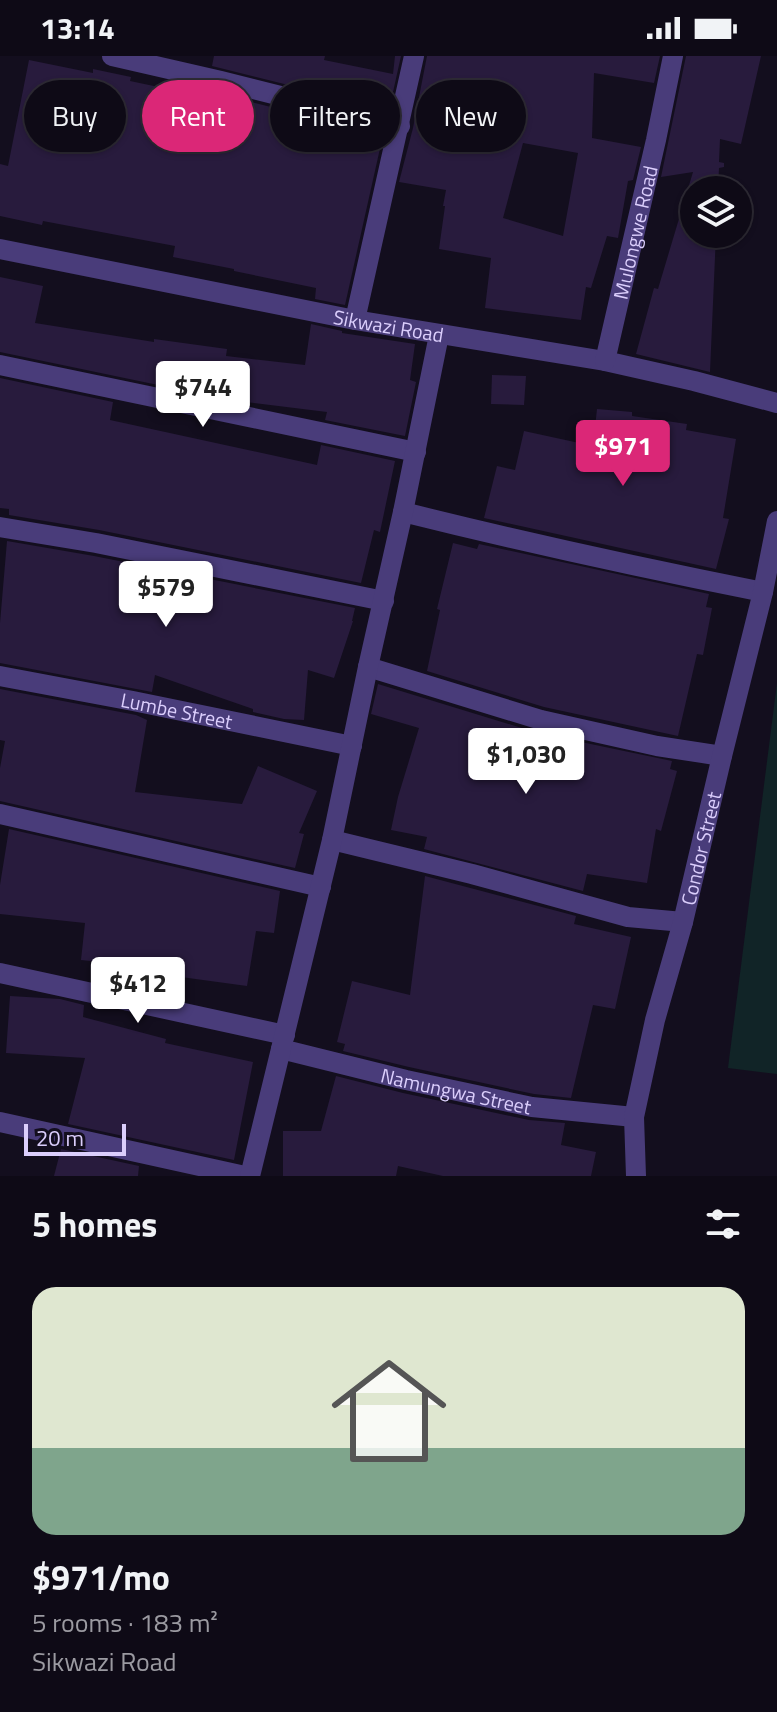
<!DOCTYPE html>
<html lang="en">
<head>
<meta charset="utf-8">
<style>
	body { margin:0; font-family:"Titillium Web",sans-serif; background:#1c1823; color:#f1f3f6; height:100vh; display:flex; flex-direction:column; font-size:30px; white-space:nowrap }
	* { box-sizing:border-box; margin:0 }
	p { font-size:26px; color:#9b9aa1 }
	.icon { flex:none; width:44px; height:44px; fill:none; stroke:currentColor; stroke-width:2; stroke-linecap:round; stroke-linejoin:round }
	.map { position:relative; height:1120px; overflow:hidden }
	.drawer { display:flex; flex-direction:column; background:#0e0a16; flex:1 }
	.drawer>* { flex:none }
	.guide { position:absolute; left:24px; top:24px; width:730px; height:72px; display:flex; gap:16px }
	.buttons { position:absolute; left:680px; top:120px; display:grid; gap:16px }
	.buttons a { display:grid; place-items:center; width:72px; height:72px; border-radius:50%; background:#0e0a16; box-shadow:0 2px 6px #0004,0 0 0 2px #2e2b35; font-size:40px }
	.scale { position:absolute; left:24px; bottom:20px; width:102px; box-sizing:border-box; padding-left:8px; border:4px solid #dbcefc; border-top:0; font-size:22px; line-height:28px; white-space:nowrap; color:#dbcefc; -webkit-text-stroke:6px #130e1e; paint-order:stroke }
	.price { position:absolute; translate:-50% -68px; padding:0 18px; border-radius:8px; background:#fff; color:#222; font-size:26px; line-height:52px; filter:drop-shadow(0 2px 4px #0008) }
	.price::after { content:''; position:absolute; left:50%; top:48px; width:24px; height:18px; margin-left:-12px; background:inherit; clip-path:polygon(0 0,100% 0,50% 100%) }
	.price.active { background:#db2777; color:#fff }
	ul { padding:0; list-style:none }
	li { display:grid; align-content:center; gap:16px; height:424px; padding:0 32px }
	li+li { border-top:2px solid #2e2b35 }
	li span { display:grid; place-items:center; height:248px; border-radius:24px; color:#555 }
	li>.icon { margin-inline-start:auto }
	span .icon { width:144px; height:144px; fill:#fffc; stroke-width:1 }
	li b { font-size:34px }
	h2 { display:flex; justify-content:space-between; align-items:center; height:96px; padding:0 32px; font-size:34px }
	.tag { padding:0 28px; border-radius:36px; background:#0e0a16; box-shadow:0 2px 6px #0004,0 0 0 2px #2e2b35; font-size:28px; line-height:72px }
	.tag.active { background:#db2777; color:#fff }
	.status { display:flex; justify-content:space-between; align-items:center; height:56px; padding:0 40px; background:#0e0a16; direction:ltr }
	.status svg { height:22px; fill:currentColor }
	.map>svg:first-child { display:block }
</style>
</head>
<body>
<div class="status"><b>13:14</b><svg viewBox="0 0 49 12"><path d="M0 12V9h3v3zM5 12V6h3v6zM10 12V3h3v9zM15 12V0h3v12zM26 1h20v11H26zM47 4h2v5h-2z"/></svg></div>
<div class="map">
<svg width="777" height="1120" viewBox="0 0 777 1120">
	<rect width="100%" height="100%" fill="#130e1e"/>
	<path fill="#112427" d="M 777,627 L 777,1018 L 728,1012 Z"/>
	<g fill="#281b3d" fill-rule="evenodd">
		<path d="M 214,0 L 325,0 L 324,4 L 393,18 L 395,0 L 401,0 L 389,54 L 212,10 Z"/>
		<path d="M 427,0 L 660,0 L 654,27 L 594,17 L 592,82 L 641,91 L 633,124 L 628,125 L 618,182 L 607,180 L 591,232 L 586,231 L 581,264 L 485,252 L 491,202 L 439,193 L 445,150 L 443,150 L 446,134 L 399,126 L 413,72 ZM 523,87 L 578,97 L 563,180 L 503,162 Z"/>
		<path d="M 686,0 L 761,0 L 741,88 L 720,83 L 719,106 L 724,107 L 724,111 L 719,112 L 718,134 L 694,134 L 694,178 L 716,178 L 710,316 L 636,298 L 654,232 L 658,233 L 693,116 L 661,121 Z"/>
		<path d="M 29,4 L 93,17 L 93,13 L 131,21 L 130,25 L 206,41 L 207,35 L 383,79 L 345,249 L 315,243 L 316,232 L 234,215 L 234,213 L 173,201 L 175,190 L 43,165 L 42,169 L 0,160 L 0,108 L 8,110 Z"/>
		<path d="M 0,221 L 43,230 L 35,267 L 154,286 L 154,283 L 227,293 L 226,300 L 305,309 L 311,268 L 342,275 L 342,277 L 415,288 L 410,324 L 416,326 L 405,380 L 325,364 L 327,356 L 230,344 L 0,296 Z"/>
		<path d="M 492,319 L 526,320 L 524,349 L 491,348 Z"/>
		<path d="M 0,322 L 113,346 L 110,364 L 317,409 L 321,389 L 395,405 L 380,476 L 374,474 L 361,527 L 99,474 L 9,459 L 9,453 L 0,452 Z"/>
		<path d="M 597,353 L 632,356 L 632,360 L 687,368 L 686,374 L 736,383 L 723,462 L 729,463 L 716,513 L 484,462 L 497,410 L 515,414 L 524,375 L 593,390 Z"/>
		<path d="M 7,485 L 94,500 L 355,552 L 352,565 L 353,565 L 334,622 L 308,614 L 304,664 L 284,663 L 253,656 L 253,653 L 155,619 L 152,636 L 0,607 L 0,567 Z"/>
		<path d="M 453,487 L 477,493 L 479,488 L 709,538 L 706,551 L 712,552 L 703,599 L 697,598 L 678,680 L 544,651 L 427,615 L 440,554 L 437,553 Z"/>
		<path d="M 378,628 L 538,677 L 672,705 L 670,713 L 677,715 L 661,775 L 656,773 L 647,827 L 587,818 L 583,835 L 424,793 L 427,781 L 391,774 L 398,741 L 419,672 L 371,658 Z"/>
		<path d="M 0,633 L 136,659 L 147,664 L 135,736 L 242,748 L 258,710 L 317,735 L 299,777 L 304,778 L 295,812 L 0,745 L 0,712 L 5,685 L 0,684 Z"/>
		<path d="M 9,773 L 280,835 L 274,877 L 256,875 L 247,930 L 181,921 L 182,915 L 81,904 L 85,867 L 0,858 L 0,829 Z"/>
		<path d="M 425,820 L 576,860 L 574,868 L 631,881 L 615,953 L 593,949 L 571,1042 L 534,1038 L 409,1011 L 343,995 L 345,988 L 337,986 L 352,925 L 410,939 Z"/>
		<path d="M 10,940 L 60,943 L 84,949 L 83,961 L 166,983 L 165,987 L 253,1006 L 234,1104 L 68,1068 L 85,1002 L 6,997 Z"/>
		<path d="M 336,1020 L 403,1037 L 529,1064 L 565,1067 L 561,1089 L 596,1096 L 591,1120 L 443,1120 L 398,1110 L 396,1120 L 283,1120 L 283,1075 L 321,1075 Z"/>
		<path d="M 61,1093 L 139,1110 L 138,1120 L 54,1120 Z"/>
	</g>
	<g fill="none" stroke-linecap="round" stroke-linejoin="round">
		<g stroke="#493c7a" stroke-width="20">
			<path d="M 112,0 L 221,25 L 400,70"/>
			<path id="s1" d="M 0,193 L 355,264 L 605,305 L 694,325 L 777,347"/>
			<path d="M 355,264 L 414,0"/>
			<path id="s2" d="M 605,305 L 656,84 L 673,0"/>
			<path d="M 0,309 L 416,396"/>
			<path d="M 403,456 C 523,486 642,512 763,536"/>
			<path d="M 0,471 L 96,487 L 384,545"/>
			<path d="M 368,611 L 541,664 L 657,690 L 722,700"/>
			<path id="s3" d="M 0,620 L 133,645 L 352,690"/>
			<path d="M 0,758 L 321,831"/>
			<path d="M 332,784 L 472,818 L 628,861 L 683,866"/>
			<path d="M 0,917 L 285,979"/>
			<path id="s4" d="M 281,993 L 406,1024 L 532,1051 L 634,1061"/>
			<path d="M 0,1066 L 245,1120"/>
			<path d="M 250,1120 L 332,784 L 368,611 L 403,456 L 439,279"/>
			<path id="s5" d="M 636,1120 L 634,1061 L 655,964 L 683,866 L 722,700 L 763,536 L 777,465"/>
		</g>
	</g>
	<g text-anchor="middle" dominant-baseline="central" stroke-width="6" stroke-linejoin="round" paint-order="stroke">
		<g font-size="20" fill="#dbcefc" stroke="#130e1e">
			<text stroke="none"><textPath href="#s2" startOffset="132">Mulongwe Road</textPath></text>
			<text stroke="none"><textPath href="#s1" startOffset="396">Sikwazi Road</textPath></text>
			<text stroke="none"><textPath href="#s3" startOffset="180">Lumbe Street</textPath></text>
			<text stroke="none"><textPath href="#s5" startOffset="336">Condor Street</textPath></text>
			<text stroke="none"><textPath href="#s4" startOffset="180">Namungwa Street</textPath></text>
		</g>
	</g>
</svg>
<div class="buttons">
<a><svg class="icon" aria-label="layers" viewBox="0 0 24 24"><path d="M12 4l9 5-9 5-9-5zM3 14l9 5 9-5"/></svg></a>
</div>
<div class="scale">20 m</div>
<b class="price" style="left:203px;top:373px">$744</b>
<b class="price active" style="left:623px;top:432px">$971</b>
<b class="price" style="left:166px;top:573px">$579</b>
<b class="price" style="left:526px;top:740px">$1,030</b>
<b class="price" style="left:138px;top:969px">$412</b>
<div class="guide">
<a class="tag">Buy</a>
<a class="tag active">Rent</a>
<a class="tag">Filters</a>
<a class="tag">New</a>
</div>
</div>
<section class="drawer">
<h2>5 homes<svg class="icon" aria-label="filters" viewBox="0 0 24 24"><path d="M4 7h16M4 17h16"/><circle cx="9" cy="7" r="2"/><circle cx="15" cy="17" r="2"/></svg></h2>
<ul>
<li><span style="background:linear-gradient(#dfe7d0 65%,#7fa58c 0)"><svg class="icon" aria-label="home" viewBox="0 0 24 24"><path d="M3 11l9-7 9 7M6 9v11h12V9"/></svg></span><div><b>$971/mo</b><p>5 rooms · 183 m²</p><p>Sikwazi Road</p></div></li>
</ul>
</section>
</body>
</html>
